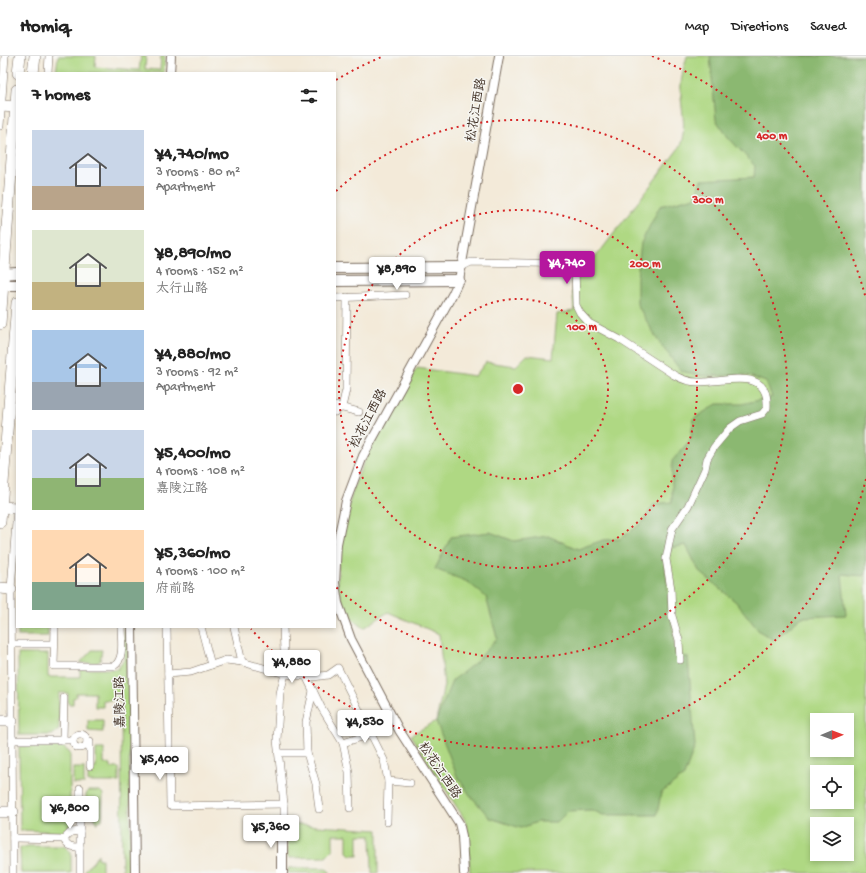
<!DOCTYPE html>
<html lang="en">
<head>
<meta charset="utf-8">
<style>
	body { margin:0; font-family:"Gochi Hand","LXGW WenKai TC",sans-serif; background:#f6f6f6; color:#222; height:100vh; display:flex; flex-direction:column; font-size:15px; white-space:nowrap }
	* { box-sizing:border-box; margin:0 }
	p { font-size:13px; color:#767676 }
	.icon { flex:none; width:22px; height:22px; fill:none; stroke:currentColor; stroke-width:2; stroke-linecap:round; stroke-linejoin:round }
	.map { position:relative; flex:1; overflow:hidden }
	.panel { position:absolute; left:16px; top:16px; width:320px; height:556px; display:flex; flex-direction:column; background:#fff; border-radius:0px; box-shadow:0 2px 6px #0003 }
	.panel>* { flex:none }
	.needle { width:26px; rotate:89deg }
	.fabs { position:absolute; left:810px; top:657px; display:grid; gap:8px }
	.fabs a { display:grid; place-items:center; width:44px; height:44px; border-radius:0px; background:#fff; box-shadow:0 2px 6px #0003; font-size:20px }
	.price { position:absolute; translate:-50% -34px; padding:0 9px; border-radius:4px; background:#fff; color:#222; font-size:13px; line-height:26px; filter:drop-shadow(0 1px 2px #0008) }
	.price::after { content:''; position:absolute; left:50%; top:24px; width:12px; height:9px; margin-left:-6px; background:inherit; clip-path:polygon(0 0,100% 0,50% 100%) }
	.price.current { background:#b5179e; color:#fff }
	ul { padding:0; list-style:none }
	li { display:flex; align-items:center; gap:12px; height:100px; padding:0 16px }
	li span { display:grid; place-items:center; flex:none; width:112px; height:80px; border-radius:0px; color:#555 }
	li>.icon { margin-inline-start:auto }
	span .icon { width:48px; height:48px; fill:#fffc; stroke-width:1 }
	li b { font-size:17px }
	h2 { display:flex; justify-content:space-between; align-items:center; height:48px; padding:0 16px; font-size:17px }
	header { display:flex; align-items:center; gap:24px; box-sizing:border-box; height:56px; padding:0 20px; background:#fff; border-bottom:1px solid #e0e0e0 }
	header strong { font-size:19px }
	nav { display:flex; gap:22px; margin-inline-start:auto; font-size:14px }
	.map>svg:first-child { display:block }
</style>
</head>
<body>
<header>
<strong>Homiq</strong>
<nav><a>Map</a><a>Directions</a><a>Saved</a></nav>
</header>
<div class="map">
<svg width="866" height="817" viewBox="0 0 866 817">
	<rect width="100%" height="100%" fill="#f6f6f2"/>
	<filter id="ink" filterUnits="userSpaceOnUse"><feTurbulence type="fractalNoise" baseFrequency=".025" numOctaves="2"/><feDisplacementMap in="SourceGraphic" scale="8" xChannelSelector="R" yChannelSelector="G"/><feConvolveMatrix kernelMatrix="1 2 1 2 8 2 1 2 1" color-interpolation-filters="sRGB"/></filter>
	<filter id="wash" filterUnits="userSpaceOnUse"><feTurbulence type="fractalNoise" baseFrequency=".012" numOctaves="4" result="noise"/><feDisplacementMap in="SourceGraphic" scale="16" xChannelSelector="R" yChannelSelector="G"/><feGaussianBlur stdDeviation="0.9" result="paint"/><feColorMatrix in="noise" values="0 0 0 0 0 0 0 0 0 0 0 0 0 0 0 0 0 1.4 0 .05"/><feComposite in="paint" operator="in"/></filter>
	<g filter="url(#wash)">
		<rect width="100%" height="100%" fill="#f3ead9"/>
		<g fill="#afd883" stroke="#758150" fill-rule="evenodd">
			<path d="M 58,0 L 96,0 L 95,11 L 139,14 L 141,0 L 146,0 L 145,13 L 160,14 L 161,0 L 165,0 L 164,17 L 56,17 Z"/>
			<path d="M 687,0 L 866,0 L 866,817 L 470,817 L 468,777 L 465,764 L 411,679 L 436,665 L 444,629 L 439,578 L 388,556 L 364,572 L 345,557 L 337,528 L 341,477 L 355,427 L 374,383 L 417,312 L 475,320 L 486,306 L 516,310 L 527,299 L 553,302 L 557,258 L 574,255 L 571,211 L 589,206 L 599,197 L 679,92 C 688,73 681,56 681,37 C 680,24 684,12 687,0 ZM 817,664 L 847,664 L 847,694 L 817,694 ZM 817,716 L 847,716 L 847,746 L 817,746 ZM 817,768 L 847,768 L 847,798 L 817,798 Z"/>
			<rect x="18" y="571" width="30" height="9"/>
			<path d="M 124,571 L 128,571 L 131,817 L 122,817 L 121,644 L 103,644 L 103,651 L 95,651 L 95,637 L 76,637 L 76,641 L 73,642 L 73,648 L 68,648 L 68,637 L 59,637 L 59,674 L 52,679 L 19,679 L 18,598 L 48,598 L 48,621 L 80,621 L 80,613 L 118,613 L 124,603 Z"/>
			<path d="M 92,594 L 102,594 L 100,605 L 97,607 L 80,607 Z"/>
			<path d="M 88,664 L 103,664 L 103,676 L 88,675 Z"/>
			<path d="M 19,690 L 62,690 L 70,697 L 70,770 L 64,776 L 20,774 Z"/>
			<path d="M 96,693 L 104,693 L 104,708 L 111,708 L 111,712 L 119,712 L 119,726 L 88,726 L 88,712 L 96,712 Z"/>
			<rect x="73" y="712" width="11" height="16"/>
			<path d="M 88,735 L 100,735 L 103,738 L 102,764 L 98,765 L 98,768 L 94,760 L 86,753 L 86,739 Z"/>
			<path d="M 287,768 L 378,774 L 378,817 L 372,817 L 371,779 L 358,779 L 358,799 L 350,799 L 347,796 L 347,779 L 333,779 L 333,794 L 326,801 L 288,802 Z"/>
			<path d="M 28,790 L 64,790 L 71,796 L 71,817 L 21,817 L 20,792 Z"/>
			<path d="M 98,798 L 98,803 L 102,803 L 102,817 L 85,817 L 85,813 L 93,806 Z"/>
			<path d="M 288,812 L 326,812 L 331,817 L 288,817 Z"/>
		</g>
		<path fill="#8bb871" stroke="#637148" d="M 710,0 L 866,0 L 866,517 L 864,520 L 842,518 L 846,559 L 802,561 L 774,584 L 759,575 L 736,546 L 699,515 L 686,489 L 671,492 L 665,510 L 676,599 L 688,601 L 695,690 L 684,720 L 661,737 L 657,759 L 603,759 L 592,754 L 568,755 L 557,766 L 537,766 L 521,772 L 490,762 L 470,739 L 457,720 L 436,665 L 452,625 L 477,605 L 497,582 L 486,541 L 468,526 L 435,513 L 451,481 L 490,476 L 514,485 L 548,480 L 578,493 L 603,484 L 620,483 L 642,467 L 654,448 L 672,446 L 672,405 L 691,383 L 693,363 L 717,348 L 742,348 L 772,341 L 766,326 L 746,319 L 702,320 L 681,315 L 657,283 L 637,248 L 637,222 L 641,187 L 660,150 L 695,141 L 701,124 L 754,121 L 755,110 L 728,81 L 716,64 Z"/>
	</g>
	<g filter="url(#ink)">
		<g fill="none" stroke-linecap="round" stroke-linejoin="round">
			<g stroke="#7b6d5f" stroke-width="8">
				<g id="minor">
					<path d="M 48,17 L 49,0"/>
					<path d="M 0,70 L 5,0"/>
					<path d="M 461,211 L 471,206 L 575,208 L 576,249 L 580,257 L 589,267 L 619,283 L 674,319 C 681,323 689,326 698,326 C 724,327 770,309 767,352 L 762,358 L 740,365 L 730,372 L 714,391 L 707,403 L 705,413 L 688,450 L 672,473 L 666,503 L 671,533 L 672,560 L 679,584 L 680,604"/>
					<path d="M 335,242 L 405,239"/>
					<path d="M 335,350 L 359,356"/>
					<path d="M 335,356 L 342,351 L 346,334 L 347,241"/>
					<path d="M 55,571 L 54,610 L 114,610 C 125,603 121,583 121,571"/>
					<path d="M 167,571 L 170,750 L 284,748"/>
					<path d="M 201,571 L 211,609"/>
					<path d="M 234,571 L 242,606"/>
					<path d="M 11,588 L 54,588"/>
					<path d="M 168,618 L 191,616 L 226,604 L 242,606 L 285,618 L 313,621 L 328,619 L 338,612 L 384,704 L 388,725 L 387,766"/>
					<path d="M 306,620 L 321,651 L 343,687 L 371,678"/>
					<path d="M 313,635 L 306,666 L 307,697 L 316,728 L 319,753"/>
					<circle cx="80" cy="685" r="7"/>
					<path d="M 12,684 L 73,684"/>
					<path d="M 63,684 L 64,642"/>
					<path d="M 87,685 L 90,685 L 90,710"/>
					<path d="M 343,687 L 349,716 L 350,752"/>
					<path d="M 279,697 L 307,697"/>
					<path d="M 388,725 L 410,727"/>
					<path d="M 80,732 L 80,817"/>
					<path d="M 282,769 L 284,761 L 284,748 L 277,684 L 280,637 L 285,618 L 283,571"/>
					<path d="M 13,782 L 64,783"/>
					<path d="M 64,783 C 67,791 72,791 80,791"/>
					<path d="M 64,783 L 71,776 L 80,775"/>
					<path d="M 13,817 L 11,533 L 17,453"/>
				</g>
			</g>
			<g stroke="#7b6d5f" stroke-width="10">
				<g id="tertiary">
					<path d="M 170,17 L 171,0"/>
					<path d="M 132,571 L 135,817"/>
					<path d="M 464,817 L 462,780 L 459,767 L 399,674 L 351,583 L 338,547 L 335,527 L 337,488 L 346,445 L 363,400 L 452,239 L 459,224 L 499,0"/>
				</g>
			</g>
			<g stroke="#7b6d5f" stroke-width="12">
				<g id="secondary">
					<path d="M 335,212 L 461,211"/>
					<path d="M 0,218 L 17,217"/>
					<path d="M 335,225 L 459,224"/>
					<path d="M 0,229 L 17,229"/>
					<path d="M 282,769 L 282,817"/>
				</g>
			</g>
			<g stroke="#7b6d5f" stroke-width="12">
				<g id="primary">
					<path d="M 18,17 L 20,0"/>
					<path d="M 33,17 L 35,0"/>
					<path d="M 1,50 L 16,51"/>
					<path d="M 0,268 L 17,34"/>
					<path d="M 1,451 L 17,452"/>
					<path d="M 0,466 L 17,247"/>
					<path d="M 0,532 L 11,533"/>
					<path d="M 0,665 L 12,665"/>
					<path d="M 0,756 L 13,756"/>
				</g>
			</g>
			<use href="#minor" stroke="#fff" stroke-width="7"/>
			<use href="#tertiary" stroke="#fff" stroke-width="8"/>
			<use href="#secondary" stroke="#fff" stroke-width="10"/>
			<use href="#primary" stroke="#fff" stroke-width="11"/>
		</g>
	</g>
	<g fill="none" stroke="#d62828" stroke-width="2" stroke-dasharray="2 4">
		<circle cx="518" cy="333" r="90"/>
		<circle cx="518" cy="333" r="179"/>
		<path d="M336 135A269 269 0 1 1 336 531"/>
		<path d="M866 423A359 359 0 0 1 251 573M336 24A359 359 0 0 1 384 0M652 0A359 359 0 0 1 866 243"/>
	</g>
	<g text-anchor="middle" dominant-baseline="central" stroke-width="3" stroke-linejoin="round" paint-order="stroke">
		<g font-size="13" fill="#3b2a1e" stroke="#f6f6f2">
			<text transform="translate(477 54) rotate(-80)">松花江西路</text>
			<text transform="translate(369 363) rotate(-62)">松花江西路</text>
			<text transform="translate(121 646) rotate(-91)">嘉陵江路</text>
			<text transform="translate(439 715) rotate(56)">松花江西路</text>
		</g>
	</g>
	<circle cx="518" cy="333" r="6" fill="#d62828" stroke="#f6f6f2" stroke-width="2"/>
	<g font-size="12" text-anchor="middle" font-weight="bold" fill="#d62828" stroke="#f6f6f2" stroke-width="3" stroke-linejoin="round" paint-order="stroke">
		<text x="772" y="83">400 m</text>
		<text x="708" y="147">300 m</text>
		<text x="645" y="211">200 m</text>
		<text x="582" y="274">100 m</text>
	</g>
</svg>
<div class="fabs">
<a><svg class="needle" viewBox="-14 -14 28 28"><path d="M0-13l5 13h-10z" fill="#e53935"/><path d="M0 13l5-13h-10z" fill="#767676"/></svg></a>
<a><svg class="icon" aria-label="locate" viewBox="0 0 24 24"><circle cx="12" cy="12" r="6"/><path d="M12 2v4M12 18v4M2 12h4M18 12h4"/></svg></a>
<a><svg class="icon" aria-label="layers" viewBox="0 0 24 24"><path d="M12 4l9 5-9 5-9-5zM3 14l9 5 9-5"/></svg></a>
</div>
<b class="price current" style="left:567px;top:229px">¥4,740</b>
<b class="price" style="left:397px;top:235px">¥8,890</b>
<b class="price" style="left:292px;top:628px">¥4,880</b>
<b class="price" style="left:365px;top:688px">¥4,530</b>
<b class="price" style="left:160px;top:725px">¥5,400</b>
<b class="price" style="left:70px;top:774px">¥6,800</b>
<b class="price" style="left:271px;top:793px">¥5,360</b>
<section class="panel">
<h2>7 homes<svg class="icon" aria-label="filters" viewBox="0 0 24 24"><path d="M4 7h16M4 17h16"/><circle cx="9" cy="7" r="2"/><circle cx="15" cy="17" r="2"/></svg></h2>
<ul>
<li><span style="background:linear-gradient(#c9d6e8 70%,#b9a48a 0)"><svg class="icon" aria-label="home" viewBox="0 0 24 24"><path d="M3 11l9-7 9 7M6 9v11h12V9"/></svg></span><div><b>¥4,740/mo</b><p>3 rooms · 80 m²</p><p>Apartment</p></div></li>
<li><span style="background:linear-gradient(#dfe7d0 65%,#c2b280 0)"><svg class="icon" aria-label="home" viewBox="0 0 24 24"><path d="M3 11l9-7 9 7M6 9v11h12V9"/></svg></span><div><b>¥8,890/mo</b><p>4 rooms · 152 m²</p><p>太行山路</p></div></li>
<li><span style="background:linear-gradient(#a9c7e8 65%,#9aa5b1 0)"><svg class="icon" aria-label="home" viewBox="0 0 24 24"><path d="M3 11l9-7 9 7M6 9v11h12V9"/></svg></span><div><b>¥4,880/mo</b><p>3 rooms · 92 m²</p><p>Apartment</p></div></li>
<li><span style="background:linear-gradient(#c9d6e8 60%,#8fb573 0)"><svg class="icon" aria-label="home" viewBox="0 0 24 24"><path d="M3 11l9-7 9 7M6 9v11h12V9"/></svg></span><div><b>¥5,400/mo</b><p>4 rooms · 108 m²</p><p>嘉陵江路</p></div></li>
<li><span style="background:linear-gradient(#ffd9b3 65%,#7fa58c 0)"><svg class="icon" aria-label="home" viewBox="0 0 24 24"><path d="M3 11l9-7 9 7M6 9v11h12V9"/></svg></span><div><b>¥5,360/mo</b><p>4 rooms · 100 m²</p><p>府前路</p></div></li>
</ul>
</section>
</div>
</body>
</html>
